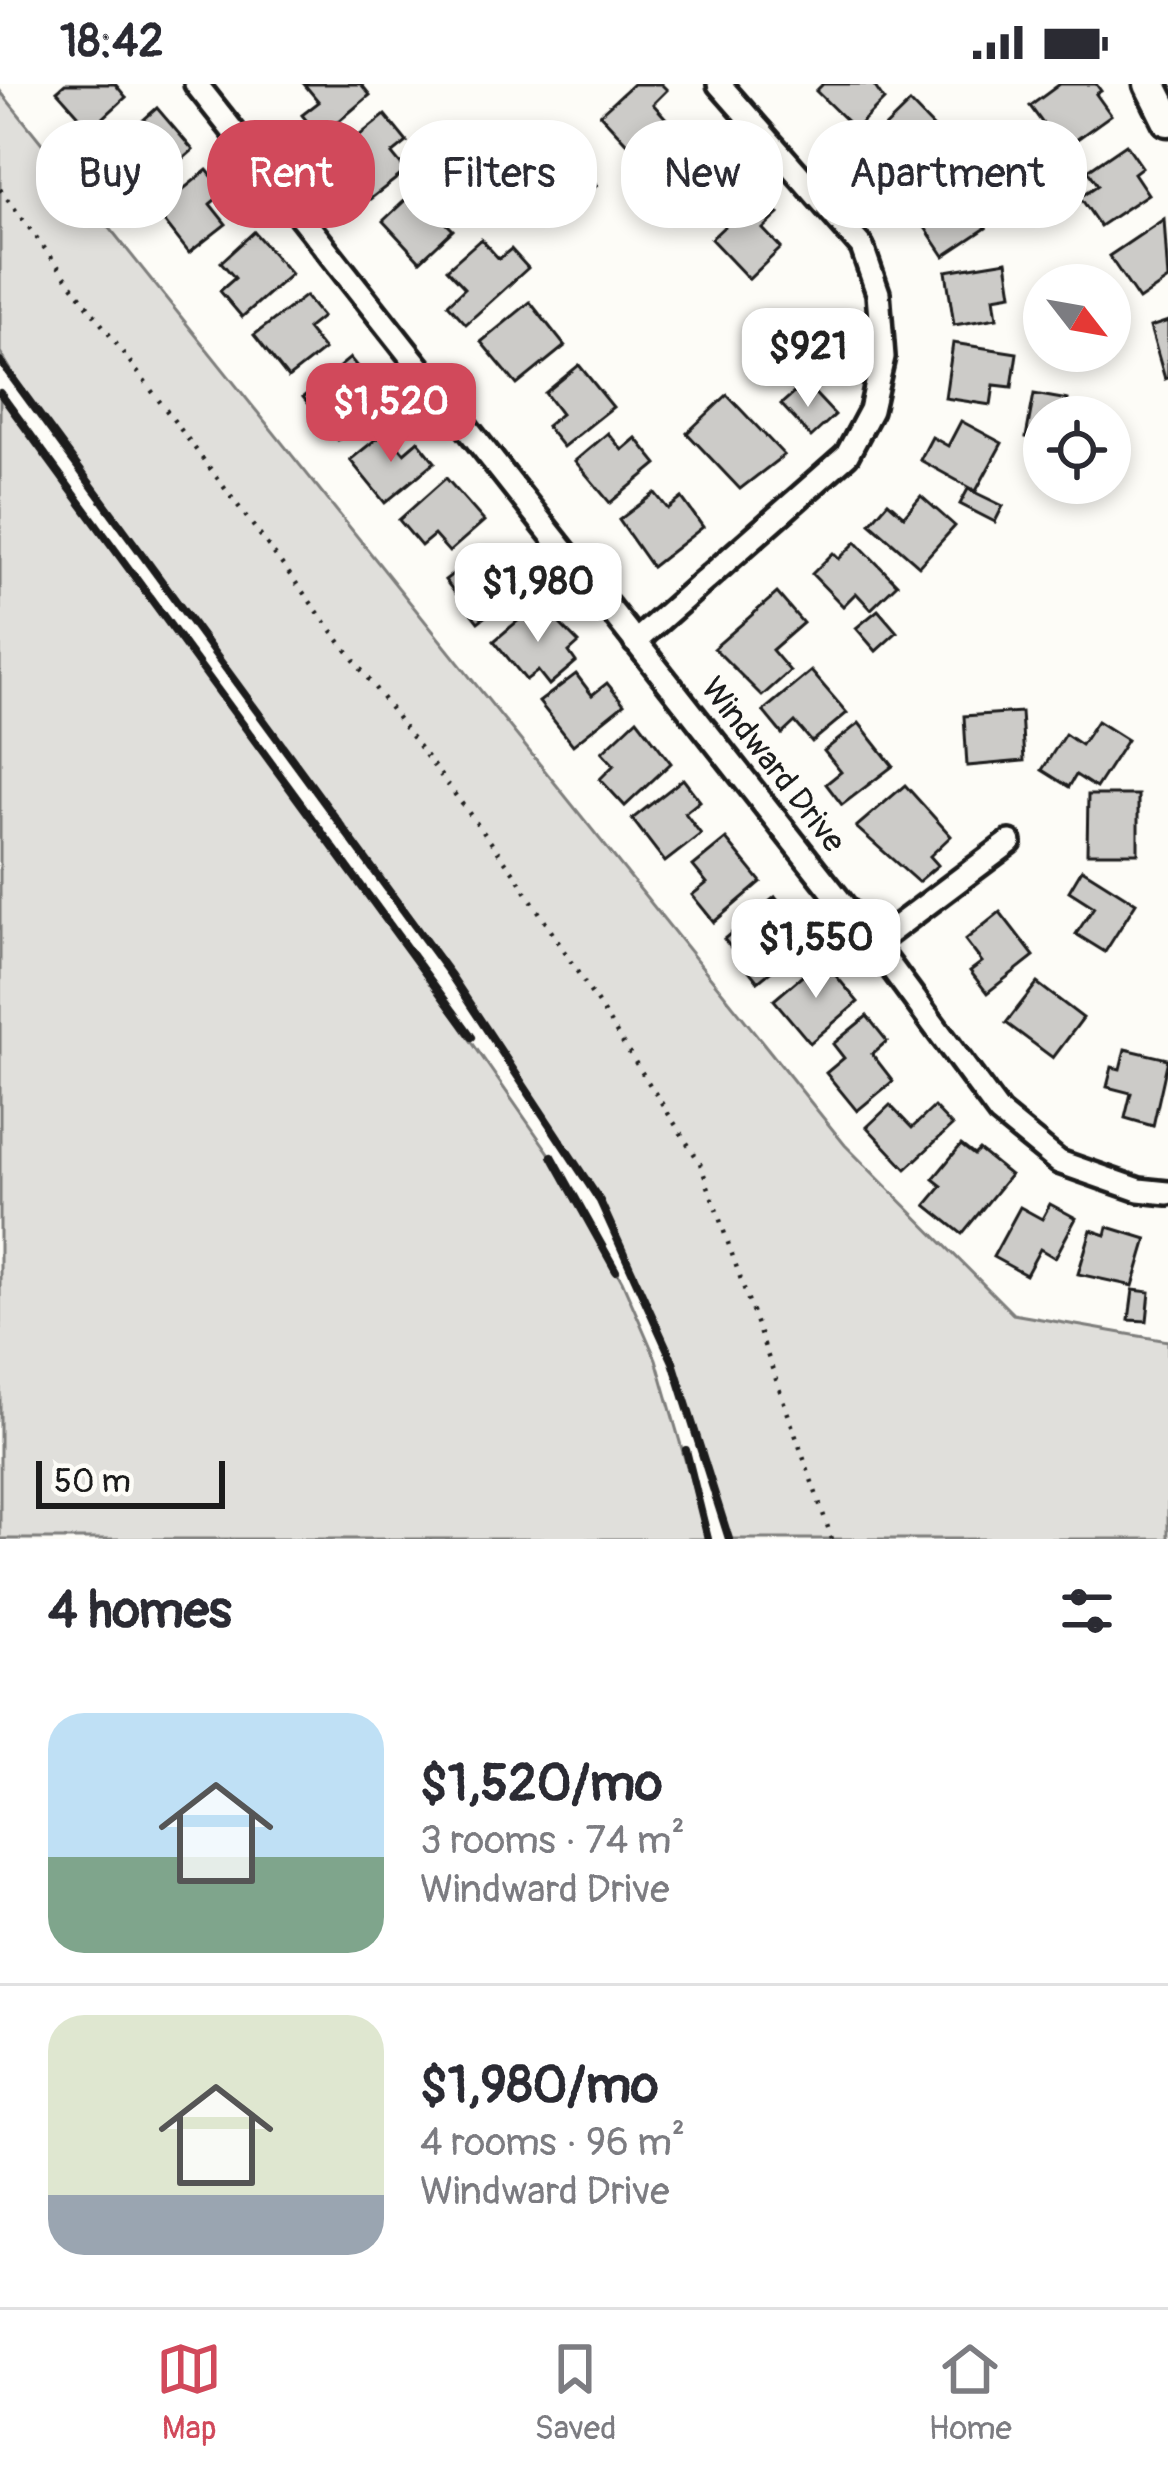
<!DOCTYPE html>
<html lang="en">
<head>
<meta charset="utf-8">
<style>
	body { margin:0; font-family:Pangolin,sans-serif; background:#f2f2f3; color:#2b2b33; height:100vh; display:flex; flex-direction:column; font-size:45px; white-space:nowrap }
	* { box-sizing:border-box; margin:0 }
	p { font-size:39px; color:#7c7c81 }
	.icon { flex:none; width:66px; height:66px; fill:none; stroke:currentColor; stroke-width:2; stroke-linecap:round; stroke-linejoin:round }
	.map { position:relative; height:1455px; overflow:hidden }
	.panel { display:flex; flex-direction:column; background:#fff; flex:1 }
	.panel>* { flex:none }
	.guide { position:absolute; left:36px; top:36px; width:1098px; height:108px; display:flex; gap:24px }
	.needle { width:78px; rotate:121deg }
	.fabs { position:absolute; left:1023px; top:180px; display:grid; gap:24px }
	.fabs a { display:grid; place-items:center; width:108px; height:108px; border-radius:50%; background:#fff; box-shadow:0 6px 18px #0003; font-size:60px }
	.scale { position:absolute; left:36px; bottom:30px; width:189px; box-sizing:border-box; padding-left:12px; border:6px solid #1c1c1c; border-top:0; font-size:33px; line-height:42px; white-space:nowrap; color:#1c1c1c; -webkit-text-stroke:9px #fdfcf7; paint-order:stroke }
	.price { position:absolute; translate:-50% -102px; padding:0 27px; border-radius:24px; background:#fff; color:#222; font-size:39px; line-height:78px; filter:drop-shadow(0 3px 6px #0008) }
	.price::after { content:''; position:absolute; left:50%; top:72px; width:36px; height:27px; margin-left:-18px; background:inherit; clip-path:polygon(0 0,100% 0,50% 100%) }
	.price.on { background:#d1495b; color:#fff }
	ul { padding:0; list-style:none }
	li { display:flex; align-items:center; gap:36px; height:300px; padding:0 48px }
	li+li { border-top:3px solid #e1e1e2 }
	li span { display:grid; place-items:center; flex:none; width:336px; height:240px; border-radius:36px; color:#555 }
	li>.icon { margin-inline-start:auto }
	span .icon { width:144px; height:144px; fill:#fffc; stroke-width:1 }
	li b { font-size:51px }
	h2 { display:flex; justify-content:space-between; align-items:center; height:144px; padding:0 48px; font-size:51px }
	.pill { padding:0 42px; border-radius:48px; background:#fff; box-shadow:0 6px 18px #0003; font-size:42px; line-height:108px }
	.pill.on { background:#d1495b; color:#fff }
	.status { display:flex; justify-content:space-between; align-items:center; height:84px; padding:0 60px; background:#fff; direction:ltr }
	.status svg { height:33px; fill:currentColor }
	.menu { display:flex; justify-content:space-around; align-items:center; height:168px; border-top:3px solid #e1e1e2; background:#fff; font-size:33px; color:#7c7c81 }
	.menu a { display:grid; justify-items:center; gap:6px }
	.menu .on { color:#d1495b }
	.map>svg:first-child { display:block }
</style>
</head>
<body>
<div class="status"><b>18:42</b><svg viewBox="0 0 49 12"><path d="M0 12V9h3v3zM5 12V6h3v6zM10 12V3h3v9zM15 12V0h3v12zM26 1h20v11H26zM47 4h2v5h-2z"/></svg></div>
<div class="map">
<svg width="1168" height="1455" viewBox="0 0 1168 1455">
	<rect width="100%" height="100%" fill="#fdfcf7"/>
	<filter id="ink" filterUnits="userSpaceOnUse"><feTurbulence type="fractalNoise" baseFrequency=".00833" numOctaves="2"/><feDisplacementMap in="SourceGraphic" scale="24" xChannelSelector="R" yChannelSelector="G"/><feConvolveMatrix kernelMatrix="1 2 1 2 8 2 1 2 1" color-interpolation-filters="sRGB"/></filter>
	<g filter="url(#ink)">
		<g fill="#e0dfdb" stroke="#7e7e7c" stroke-width="3">
			<path d="M 0,7 L 845,1061 L 1013,1230 L 1168,1257 L 1168,1455 L 729,1455 L 673,1278 L 600,1117 L 450,890 L 35,326 L 0,268 Z"/>
			<path d="M 0,311 L 361,799 L 554,1076 L 622,1197 L 656,1275 L 708,1455 L 0,1455 Z"/>
		</g>
		<g fill="#cccbc8" stroke="#1c1c1c" stroke-width="3">
			<path d="M 65,0 L 115,0 L 126,13 L 91,45 L 57,7 Z"/>
			<path d="M 304,0 L 361,0 L 370,11 L 320,53 L 302,31 L 319,18 Z"/>
			<path d="M 633,0 L 661,0 L 667,6 L 653,20 L 670,39 L 637,70 L 600,30 Z"/>
			<path d="M 823,0 L 873,0 L 884,16 L 855,45 L 816,7 Z"/>
			<path d="M 1060,0 L 1096,0 L 1101,7 L 1096,10 L 1111,31 L 1062,66 L 1030,22 Z"/>
			<path d="M 910,19 L 936,46 L 921,60 L 935,73 L 902,105 L 864,64 Z"/>
			<path d="M 157,24 L 193,66 L 145,108 L 122,82 L 136,69 L 123,54 Z"/>
			<path d="M 385,31 L 407,58 L 392,70 L 406,87 L 369,116 L 335,71 Z"/>
			<path d="M 702,47 L 739,88 L 693,130 L 655,89 Z"/>
			<path d="M 1126,60 L 1142,83 L 1134,89 L 1148,110 L 1100,142 L 1080,113 L 1098,101 L 1088,86 Z"/>
			<path d="M 572,73 L 597,101 L 572,123 L 548,95 Z"/>
			<path d="M 207,86 L 225,108 L 210,120 L 226,140 L 189,169 L 156,127 Z"/>
			<path d="M 968,91 L 989,122 L 977,130 L 986,144 L 944,172 L 914,127 Z"/>
			<path d="M 431,92 L 456,119 L 440,133 L 453,146 L 420,177 L 383,137 Z"/>
			<path d="M 760,109 L 779,130 L 763,145 L 781,164 L 749,195 L 711,155 Z"/>
			<path d="M 1164,135 L 1168,196 L 1139,216 L 1109,172 Z"/>
			<path d="M 254,148 L 291,190 L 242,233 L 220,207 L 235,194 L 221,178 Z"/>
			<path d="M 481,155 L 499,175 L 511,165 L 528,184 L 466,240 L 448,220 L 465,204 L 447,185 Z"/>
			<path d="M 1007,177 L 1012,210 L 994,213 L 997,234 L 954,241 L 946,187 Z"/>
			<path d="M 305,212 L 322,233 L 307,245 L 324,266 L 288,294 L 254,251 Z"/>
			<path d="M 530,218 L 565,262 L 517,301 L 481,258 Z"/>
			<path d="M 801,230 L 813,256 L 831,247 L 842,271 L 784,299 L 760,250 Z"/>
			<path d="M 1168,237 L 1168,294 L 1165,295 L 1150,243 Z"/>
			<path d="M 953,259 L 1017,269 L 1012,303 L 994,301 L 991,321 L 945,314 Z"/>
			<path d="M 350,274 L 385,317 L 338,356 L 303,313 Z"/>
			<path d="M 579,281 L 613,323 L 563,363 L 546,342 L 561,330 L 545,309 Z"/>
			<path d="M 805,299 L 835,331 L 811,353 L 781,320 Z"/>
			<path d="M 1034,310 L 1068,316 L 1065,333 L 1044,333 L 1044,357 L 1026,353 Z"/>
			<path d="M 727,311 L 784,371 L 740,405 L 687,349 Z"/>
			<path d="M 961,337 L 1002,359 L 976,407 L 920,376 L 932,353 L 948,362 Z"/>
			<path d="M 386,347 L 404,369 L 418,357 L 435,378 L 385,419 L 350,376 Z"/>
			<path d="M 608,349 L 622,366 L 636,354 L 657,380 L 610,419 L 575,377 Z"/>
			<path d="M 446,394 L 484,437 L 449,468 L 434,451 L 421,462 L 399,436 Z"/>
			<path d="M 968,405 L 1003,422 L 995,438 L 960,420 Z"/>
			<path d="M 655,409 L 668,425 L 682,414 L 703,443 L 652,483 L 619,436 Z"/>
			<path d="M 921,412 L 955,442 L 919,482 L 870,439 L 888,418 L 904,432 Z"/>
			<path d="M 856,458 L 897,500 L 871,525 L 856,509 L 843,522 L 812,490 L 833,469 L 839,475 Z"/>
			<path d="M 481,468 L 497,488 L 512,476 L 529,499 L 478,538 L 445,496 Z"/>
			<path d="M 777,509 L 803,539 L 772,566 L 790,587 L 762,612 L 714,564 Z"/>
			<path d="M 539,519 L 579,559 L 569,568 L 576,578 L 549,601 L 538,587 L 526,596 L 494,557 Z"/>
			<path d="M 878,526 L 897,548 L 876,567 L 856,544 Z"/>
			<path d="M 811,587 L 847,629 L 812,658 L 795,638 L 782,650 L 763,627 Z"/>
			<path d="M 576,590 L 592,611 L 607,599 L 624,620 L 573,661 L 539,618 Z"/>
			<path d="M 1021,628 L 1024,677 L 967,682 L 964,632 Z"/>
			<path d="M 637,635 L 671,679 L 625,722 L 600,695 L 614,681 L 602,668 Z"/>
			<path d="M 1097,637 L 1127,656 L 1096,704 L 1076,691 L 1069,703 L 1042,686 L 1065,650 L 1081,661 Z"/>
			<path d="M 859,639 L 893,682 L 842,721 L 826,700 L 841,688 L 824,667 Z"/>
			<path d="M 683,695 L 700,717 L 685,729 L 701,750 L 665,778 L 632,735 Z"/>
			<path d="M 905,701 L 951,752 L 930,772 L 938,781 L 918,798 L 856,743 Z"/>
			<path d="M 1088,711 L 1138,711 L 1138,769 L 1087,769 Z"/>
			<path d="M 726,755 L 761,798 L 714,838 L 692,811 L 707,799 L 693,782 Z"/>
			<path d="M 1082,785 L 1136,819 L 1105,868 L 1076,850 L 1094,823 L 1069,807 Z"/>
			<path d="M 775,813 L 793,836 L 778,848 L 795,868 L 758,898 L 724,855 Z"/>
			<path d="M 1000,828 L 1034,872 L 987,909 L 970,887 L 982,878 L 965,856 Z"/>
			<path d="M 822,875 L 858,918 L 810,959 L 774,916 Z"/>
			<path d="M 1037,899 L 1083,934 L 1053,974 L 1006,939 Z"/>
			<path d="M 867,932 L 887,957 L 872,970 L 893,997 L 857,1027 L 826,989 L 844,974 L 833,960 Z"/>
			<path d="M 1125,965 L 1168,975 L 1153,1042 L 1125,1034 L 1131,1009 L 1107,1003 L 1112,983 L 1120,985 Z"/>
			<path d="M 890,1021 L 912,1044 L 934,1023 L 952,1042 L 906,1085 L 867,1043 Z"/>
			<path d="M 961,1061 L 974,1071 L 979,1066 L 1010,1091 L 962,1150 L 926,1121 L 942,1102 L 933,1095 Z"/>
			<path d="M 1050,1120 L 1076,1134 L 1055,1174 L 1040,1165 L 1026,1191 L 993,1173 L 1020,1123 L 1042,1135 Z"/>
			<path d="M 1108,1143 L 1147,1155 L 1133,1202 L 1078,1190 L 1091,1146 L 1106,1151 Z"/>
			<path d="M 1133,1206 L 1150,1208 L 1147,1237 L 1129,1236 Z"/>
		</g>
		<g fill="none" stroke-linecap="round" stroke-linejoin="round">
			<g stroke="#1c1c1c" stroke-width="30">
				<g id="street">
					<path d="M 196,0 L 874,860 L 999,1029 L 1059,1078 L 1139,1106 L 1168,1109"/>
					<path d="M 635,558 L 847,371 L 871,326 L 883,273 L 878,209 L 862,163 L 719,0"/>
					<path d="M 874,860 L 1010,758"/>
				</g>
			</g>
			<g stroke="#1c1c1c" stroke-width="39">
				<path id="secondary" d="M 1150,0 L 1168,36"/>
			</g>
			<path stroke="#1c1c1c" stroke-width="4.5" stroke-dasharray="3 9" stroke-linecap="butt" d="M 0,105 L 514,789 L 700,1079 L 832,1455"/>
			<use href="#street" stroke="#fdfcf7" stroke-width="21"/>
			<use href="#secondary" stroke="#fdfcf7" stroke-width="30"/>
			<g stroke="#1c1c1c" stroke-width="8">
				<path d="M 0,277 L 450,890 L 600,1117 L 673,1278 L 729,1455"/>
				<path d="M 0,309 L 472,953"/>
				<path d="M 552,1072 L 616,1187"/>
				<path d="M 686,1366 L 708,1455"/>
			</g>
		</g>
	</g>
	<g text-anchor="middle" dominant-baseline="central" stroke-width="9" stroke-linejoin="round" paint-order="stroke">
		<g font-size="33" fill="#1c1c1c" stroke="#fdfcf7">
			<text transform="translate(773 681) rotate(52)">Windward Drive</text>
		</g>
	</g>
</svg>
<div class="fabs">
<a><svg class="needle" viewBox="-14 -14 28 28"><path d="M0-13l5 13h-10z" fill="#e53935"/><path d="M0 13l5-13h-10z" fill="#7c7c81"/></svg></a>
<a><svg class="icon" aria-label="locate" viewBox="0 0 24 24"><circle cx="12" cy="12" r="6"/><path d="M12 2v4M12 18v4M2 12h4M18 12h4"/></svg></a>
</div>
<div class="scale">50 m</div>
<b class="price" style="left:808px;top:326px">$921</b>
<b class="price on" style="left:391px;top:381px">$1,520</b>
<b class="price" style="left:538px;top:561px">$1,980</b>
<b class="price" style="left:816px;top:917px">$1,550</b>
<div class="guide">
<a class="pill">Buy</a>
<a class="pill on">Rent</a>
<a class="pill">Filters</a>
<a class="pill">New</a>
<a class="pill">Apartment</a>
</div>
</div>
<section class="panel">
<h2>4 homes<svg class="icon" aria-label="filters" viewBox="0 0 24 24"><path d="M4 7h16M4 17h16"/><circle cx="9" cy="7" r="2"/><circle cx="15" cy="17" r="2"/></svg></h2>
<ul>
<li><span style="background:linear-gradient(#bfe0f5 60%,#7fa58c 0)"><svg class="icon" aria-label="home" viewBox="0 0 24 24"><path d="M3 11l9-7 9 7M6 9v11h12V9"/></svg></span><div><b>$1,520/mo</b><p>3 rooms · 74 m²</p><p>Windward Drive</p></div></li>
<li><span style="background:linear-gradient(#dfe7d0 75%,#9aa5b1 0)"><svg class="icon" aria-label="home" viewBox="0 0 24 24"><path d="M3 11l9-7 9 7M6 9v11h12V9"/></svg></span><div><b>$1,980/mo</b><p>4 rooms · 96 m²</p><p>Windward Drive</p></div></li>
</ul>
</section>
<nav class="menu">
<a class="on"><svg class="icon" aria-label="map" viewBox="0 0 24 24"><path d="M3 6l6-2 6 2 6-2v14l-6 2-6-2-6 2zM9 4v14M15 6v14"/></svg>Map</a>
<a><svg class="icon" aria-label="saved" viewBox="0 0 24 24"><path d="M7 4h10v16l-5-4-5 4z"/></svg>Saved</a>
<a><svg class="icon" aria-label="home" viewBox="0 0 24 24"><path d="M3 11l9-7 9 7M6 9v11h12V9"/></svg>Home</a>
</nav>
</body>
</html>
